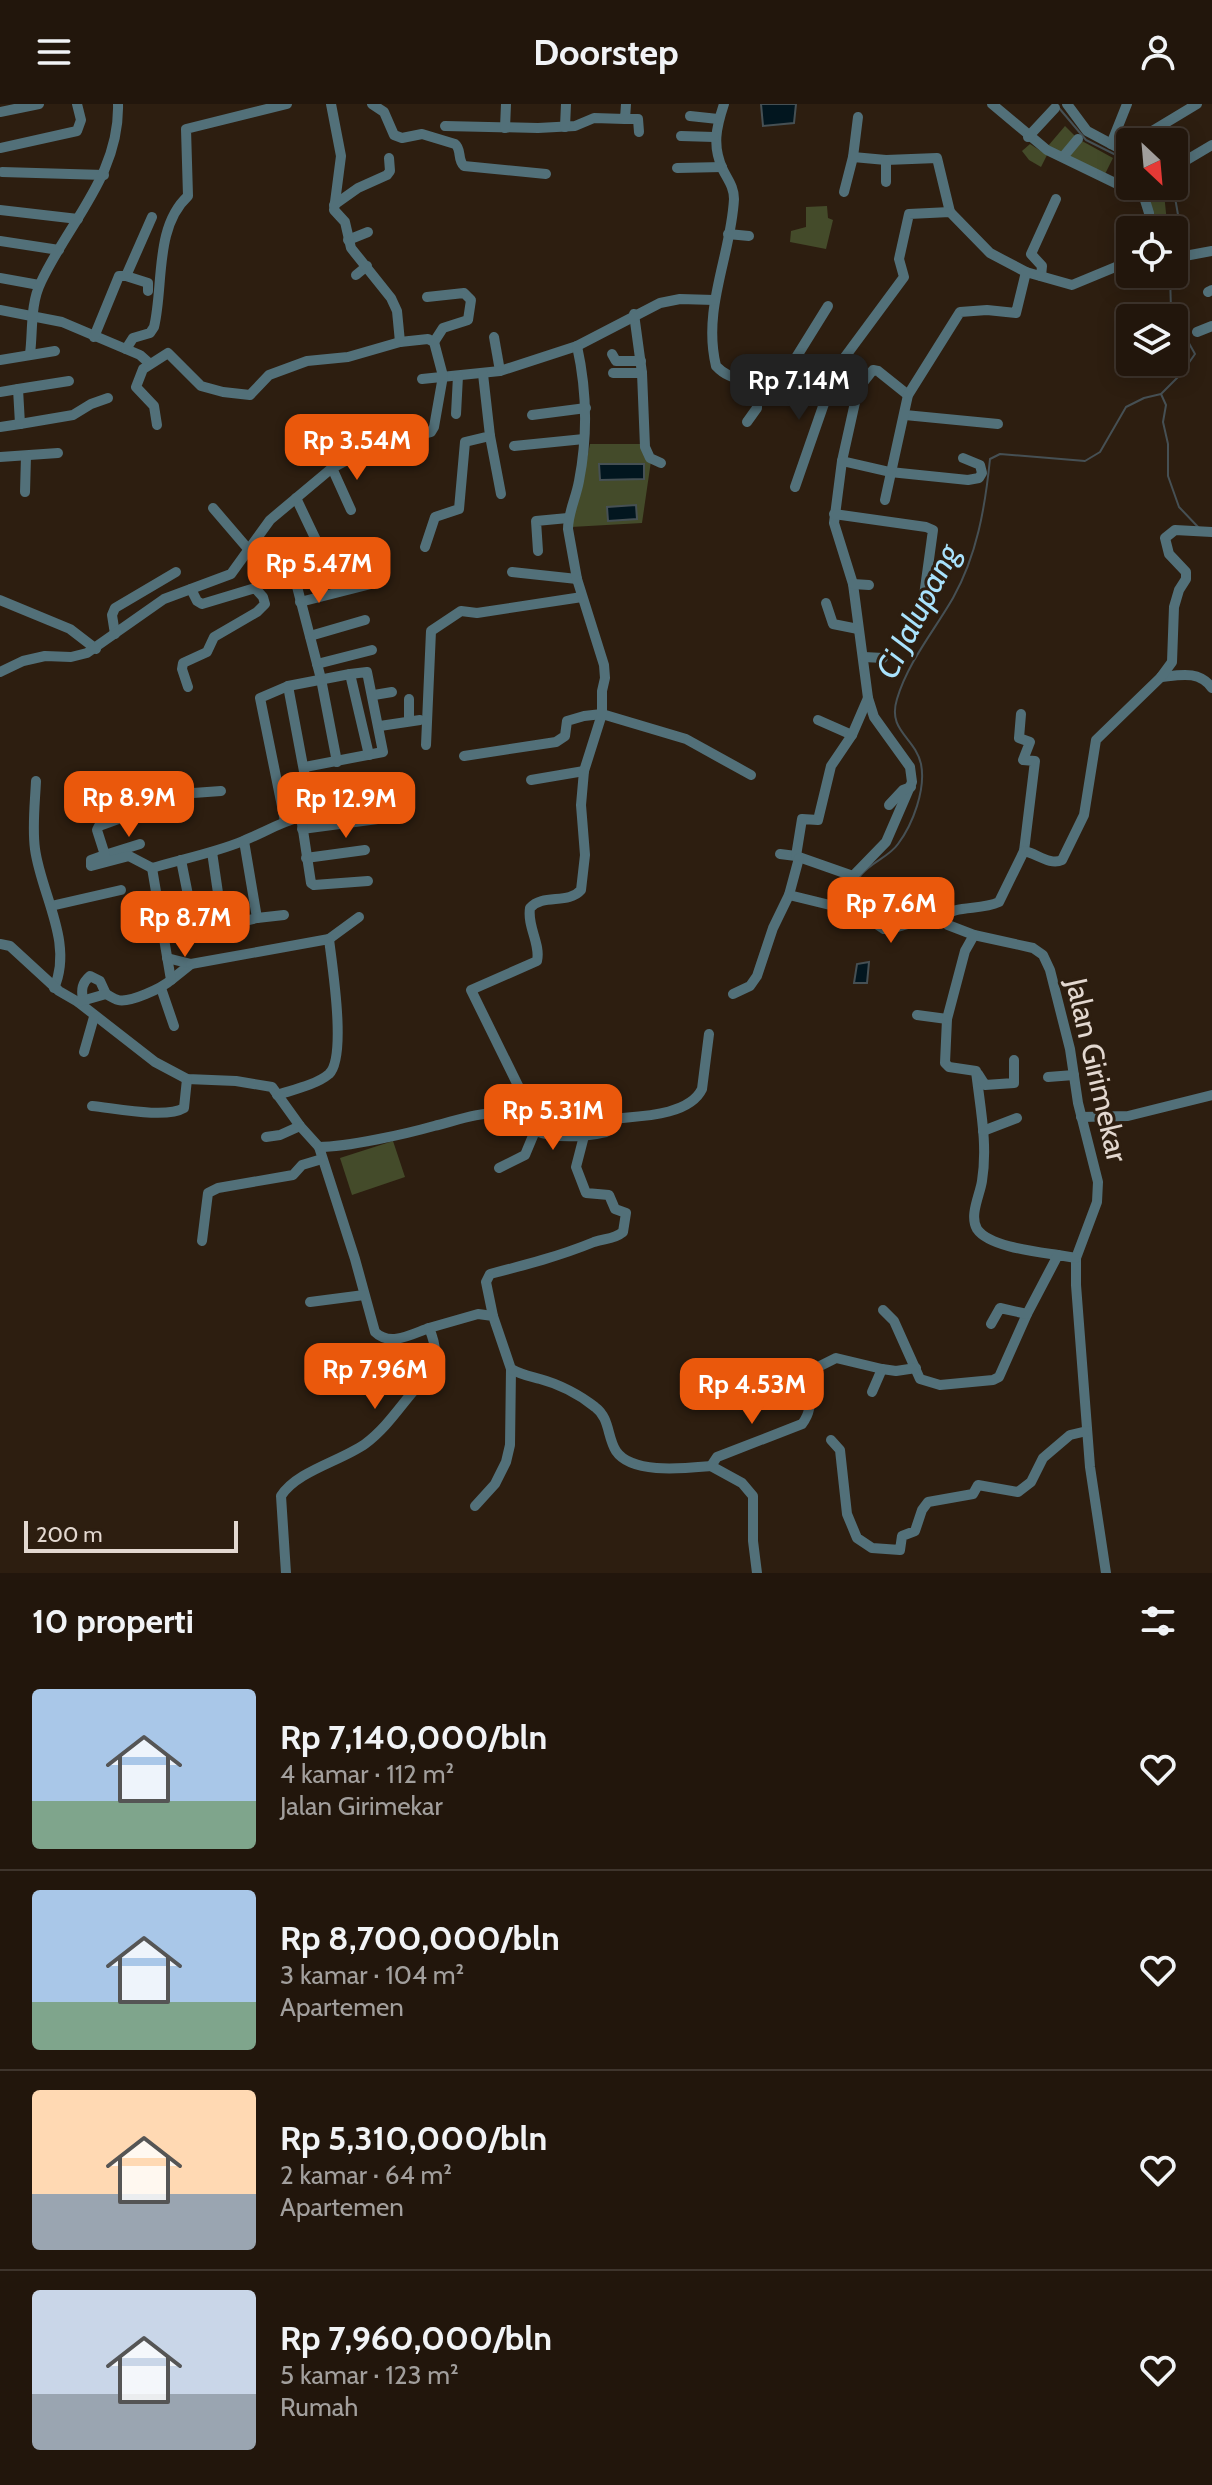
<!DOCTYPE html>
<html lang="id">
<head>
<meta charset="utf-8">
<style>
	body { margin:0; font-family:Cabin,sans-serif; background:#2e231a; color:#f1f3f6; height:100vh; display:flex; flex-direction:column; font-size:30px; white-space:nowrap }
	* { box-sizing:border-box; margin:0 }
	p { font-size:26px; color:#a29f9d }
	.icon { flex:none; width:44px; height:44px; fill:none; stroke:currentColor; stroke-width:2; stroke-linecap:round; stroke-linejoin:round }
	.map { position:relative; height:1469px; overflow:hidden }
	.panel { display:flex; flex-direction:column; background:#22160c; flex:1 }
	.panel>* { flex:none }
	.needle { width:52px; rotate:154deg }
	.controls { position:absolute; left:1116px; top:24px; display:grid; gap:16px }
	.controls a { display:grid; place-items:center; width:72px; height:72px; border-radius:8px; background:#22160c; box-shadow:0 4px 20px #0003,0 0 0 2px #3f352d; font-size:40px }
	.scale { position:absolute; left:24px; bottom:20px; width:214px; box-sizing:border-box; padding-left:8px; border:4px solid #e3d8d0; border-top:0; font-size:22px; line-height:28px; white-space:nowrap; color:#e3d8d0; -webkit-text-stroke:6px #2d1e10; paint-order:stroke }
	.price { position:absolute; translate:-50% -68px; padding:0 18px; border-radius:16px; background:#ea580c; color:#fff; font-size:26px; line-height:52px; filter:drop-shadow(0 2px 4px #0008) }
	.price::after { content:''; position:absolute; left:50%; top:48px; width:24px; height:18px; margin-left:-12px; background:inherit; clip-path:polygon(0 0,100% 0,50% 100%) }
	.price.selected { background:#222; color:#fff }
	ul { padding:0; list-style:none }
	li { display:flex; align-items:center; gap:24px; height:200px; padding:0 32px }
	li+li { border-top:2px solid #3f352d }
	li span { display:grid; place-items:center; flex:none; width:224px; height:160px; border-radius:8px; color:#555 }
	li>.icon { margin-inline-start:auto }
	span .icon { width:96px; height:96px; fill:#fffc; stroke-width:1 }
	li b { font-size:34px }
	h2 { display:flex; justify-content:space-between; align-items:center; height:96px; padding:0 32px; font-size:34px }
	header { display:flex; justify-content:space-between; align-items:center; height:104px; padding:0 32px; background:#22160c; font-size:36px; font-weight:700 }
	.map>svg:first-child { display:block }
</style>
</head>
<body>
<header><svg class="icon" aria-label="menu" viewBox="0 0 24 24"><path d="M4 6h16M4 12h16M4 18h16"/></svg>Doorstep<svg class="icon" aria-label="person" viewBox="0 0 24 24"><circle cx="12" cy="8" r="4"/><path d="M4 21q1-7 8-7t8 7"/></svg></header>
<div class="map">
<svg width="1212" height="1469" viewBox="0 0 1212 1469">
	<rect width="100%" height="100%" fill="#2d1e10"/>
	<g fill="#444b2a">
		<path d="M 1065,22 L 1076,33 L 1061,49 L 1048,42 Z"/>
		<path d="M 1082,37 L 1113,54 L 1105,70 L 1069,53 Z"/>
		<path d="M 1030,40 L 1047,51 L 1041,63 L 1029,56 L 1022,47 Z"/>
		<path d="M 1142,82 L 1161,83 L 1164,89 L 1167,119 L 1154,121 L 1150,94 L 1140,87 Z"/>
		<path d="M 827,102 L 828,114 L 833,116 L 826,145 L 790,138 L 791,127 L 806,123 L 806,103 Z"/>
		<path d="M 590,340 L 641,340 L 651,357 L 642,419 L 571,423 L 580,389 Z"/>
		<path d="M 393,1037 L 405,1073 L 352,1091 L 340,1054 Z"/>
	</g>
	<g fill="#02161f" stroke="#465054" stroke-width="2">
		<path d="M 761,0 L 796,0 L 794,19 L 763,22 Z"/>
		<path d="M 599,360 L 644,360 L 644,375 L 600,376 Z"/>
		<path d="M 636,401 L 637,415 L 608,417 L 607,403 Z"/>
		<path d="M 869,858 L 867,879 L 854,879 L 857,860 Z"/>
	</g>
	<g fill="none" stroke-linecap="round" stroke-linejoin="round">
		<g stroke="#465054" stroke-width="2">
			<path d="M 1059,4 L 1086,36 L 1130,58"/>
			<path d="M 1173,82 L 1181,128 L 1175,149"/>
			<path d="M 1161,290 L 1166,301 L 1163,318 L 1168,340 L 1168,372 L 1179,403 L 1199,424"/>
			<path d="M 850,792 C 853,786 857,777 861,771 C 871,758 889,753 898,740 C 913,720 926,685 921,660 C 915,633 887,627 897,595 C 908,558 934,527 953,494 C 977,451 985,404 990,355 L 1000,350 L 1085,357 L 1100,348 L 1126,303 L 1144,294 L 1161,290 L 1181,270 L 1195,250 L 1171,207 L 1170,170"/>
		</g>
		<g stroke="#527079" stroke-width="10">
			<path d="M 372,0 L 384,8 L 394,31 L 402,34 L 422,30 L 455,40 C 462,45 457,56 464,62 L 546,70"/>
			<path d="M 724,0 C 716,24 712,42 723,66 C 728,76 734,83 734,95 C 731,152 702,204 716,262 C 750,298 790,243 834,264 C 844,269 853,275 858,285 L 842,357 L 834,419 L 853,480 L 868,594 L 874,613 L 910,663 L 912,678 L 886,738 L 853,772 L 846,784 L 845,799 L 884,825 L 894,824 L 928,814 L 939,814 L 948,821 L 974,831 L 1033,844 L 1043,851 L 1050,866 L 1070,945 L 1078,999 L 1098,1078 L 1097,1098 L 1076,1154 L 1076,1181 L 1090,1363 L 1106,1469"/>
			<path d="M 992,0 L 1047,46 L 1144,93 L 1149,109 L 1150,126"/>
			<path d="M 1067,0 L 1087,27 L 1130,50"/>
			<path d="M 0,8 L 39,0"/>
			<path d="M 690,12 L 718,15"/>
			<path d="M 625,15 L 638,15 L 639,28"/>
			<path d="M 445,22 L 538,24 L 575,22 L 594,14 L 625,15 L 626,0"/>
			<path d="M 565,23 L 566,0"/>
			<path d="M 505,24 L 506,0"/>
			<path d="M 681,32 L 714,33"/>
			<path d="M 1028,33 L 1055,4"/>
			<path d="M 1134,38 L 1197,0"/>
			<path d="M 1111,40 L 1127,0"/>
			<path d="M 0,44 L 77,27 L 81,16 L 77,0"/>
			<path d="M 853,53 L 886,56 L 937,54 L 950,108"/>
			<path d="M 1063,53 L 1078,35"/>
			<path d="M 1174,57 L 1185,57 L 1212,41"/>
			<path d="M 677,64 L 722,63"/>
			<path d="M 2,68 L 104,71"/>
			<path d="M 886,78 L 886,56"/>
			<path d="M 844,88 L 853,53 L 858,13"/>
			<path d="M 334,101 L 358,84 L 387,71 L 390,67 L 389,54"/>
			<path d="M 0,106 L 78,115"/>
			<path d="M 728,130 L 749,132"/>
			<path d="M 348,136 L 368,128"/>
			<path d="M 0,137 L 59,146"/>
			<path d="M 1119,142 L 1125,157"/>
			<path d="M 1174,154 L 1212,147"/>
			<path d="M 356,171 L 367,162"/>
			<path d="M 126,172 L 148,179 L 148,187"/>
			<path d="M 1041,172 L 1042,162 L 1031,150 L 1056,95"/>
			<path d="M 0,174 L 39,181"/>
			<path d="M 1208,188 L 1212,186"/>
			<path d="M 427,193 L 464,189 L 471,196 L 468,216 L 443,224 L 434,238"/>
			<path d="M 0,206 L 62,218 L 140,251 L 149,259"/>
			<path d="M 634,210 L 642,269 L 645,343 L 650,354 L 661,359"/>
			<path d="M 1197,228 L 1212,222"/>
			<path d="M 94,233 L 119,172 L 126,172 L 152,113"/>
			<path d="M 494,233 L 500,267"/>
			<path d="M 126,245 L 133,234 L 150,229 L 154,223 C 164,182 154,123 188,92 L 186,25 L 287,0"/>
			<path d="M 30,250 C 33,227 30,200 41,178 C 69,118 120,70 118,0"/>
			<path d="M 612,250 L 616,257 L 641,257"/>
			<path d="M 0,256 L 55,247"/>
			<path d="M 792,260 L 828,202"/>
			<path d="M 613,269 L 642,269"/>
			<path d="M 422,275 L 500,267 L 577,242 L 660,199 L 680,195 L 714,196"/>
			<path d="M 18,285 L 69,277"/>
			<path d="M 858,285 L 873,266 L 878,267 L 908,291"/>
			<path d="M 0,288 L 18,285 L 20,320 L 0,323"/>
			<path d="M 456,310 L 458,272"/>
			<path d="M 532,311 L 586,304"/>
			<path d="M 905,311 L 998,320"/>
			<path d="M 747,318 L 757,304 L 757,274"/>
			<path d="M 20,320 L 73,311 L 91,300 L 108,294"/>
			<path d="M 157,321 L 154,302 L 136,283 L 143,265 L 168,249 L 201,282 L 223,288 L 250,291 L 269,271 L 307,257 L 348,253 L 400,238"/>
			<path d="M 490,332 L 501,390"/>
			<path d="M 514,342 L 584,335"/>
			<path d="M 0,353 L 58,349"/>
			<path d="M 842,357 L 890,368 L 968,376 L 979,374 L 982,369 L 980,361 L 963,354"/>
			<path d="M 332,364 L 351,406"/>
			<path d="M 795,383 L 836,265 L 904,173 L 899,155 L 909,110 L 950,108 L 990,149 L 1026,168"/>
			<path d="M 25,388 L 26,352"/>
			<path d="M 296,394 L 326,457"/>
			<path d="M 885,396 L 908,291 L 960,208 L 987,206 L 1016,209 L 1026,168 L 1072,181 L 1130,157"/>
			<path d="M 213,404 L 249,446"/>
			<path d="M 834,410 L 926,423 L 933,426 L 923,499"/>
			<path d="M 425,443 L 435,413 L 459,405 L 465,338 L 490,332 L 483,270"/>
			<path d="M 538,447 L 536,417 L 568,414"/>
			<path d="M 512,468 L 577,475"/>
			<path d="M 853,480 L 869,481"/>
			<path d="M 0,496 L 70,525 L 96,545"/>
			<path d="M 300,498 L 371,480"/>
			<path d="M 826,499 L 833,520 L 858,525"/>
			<path d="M 115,530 L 112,511 L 115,504 L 176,468"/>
			<path d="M 310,532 L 365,516"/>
			<path d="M 864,553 L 883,554"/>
			<path d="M 317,560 L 372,546"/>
			<path d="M 0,568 L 23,557 L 45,552 L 71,553 L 87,549 L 164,495 L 231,470 L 270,416 L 332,364 L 362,348 L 431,328 L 434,323 L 443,272 L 434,238 L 428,235 L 400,238 L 397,207 L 391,194 L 351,144 L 345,118 L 334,106 L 341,52 L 331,0"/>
			<path d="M 1161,573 C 1180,571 1199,566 1212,584"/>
			<path d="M 288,582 L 309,694"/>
			<path d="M 188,583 L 182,565 L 183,559 L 207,548 L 214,533 L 257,508 L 265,500 L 263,493 L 255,484 L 202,500 L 197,497 L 191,485"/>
			<path d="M 374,591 L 392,588"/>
			<path d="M 409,595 L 409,616"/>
			<path d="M 1021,610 L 1019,634 L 1030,638 L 1023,656 L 1035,657 L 1024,747"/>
			<path d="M 818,616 L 852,631"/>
			<path d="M 380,622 L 420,616"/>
			<path d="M 426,641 L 431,527 L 461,507 L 477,509 L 582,493"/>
			<path d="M 464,652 L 556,638 L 565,632 L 567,617 L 584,612 L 602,610 L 686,635 L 751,671"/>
			<path d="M 337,658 L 321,575 L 294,471 L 326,457 L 360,454"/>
			<path d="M 305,663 L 383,648 L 367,568 L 350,570"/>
			<path d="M 531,676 L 584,667"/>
			<path d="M 36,677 C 35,699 32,723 35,745 C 41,790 74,839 54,884"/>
			<path d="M 96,695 L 102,720"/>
			<path d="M 889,701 L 903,686 L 911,683"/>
			<path d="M 301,713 L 300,703 L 305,695 L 384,681"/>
			<path d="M 285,717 L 260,594 L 288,582 L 350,570 L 369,651"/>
			<path d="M 302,725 L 385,714"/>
			<path d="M 244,737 L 257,814"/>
			<path d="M 212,748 L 223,823"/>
			<path d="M 780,750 L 796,752 L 853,772"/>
			<path d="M 105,751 L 140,740"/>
			<path d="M 796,752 L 802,715 L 818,716 L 831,662 L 852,631 L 868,594"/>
			<path d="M 306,754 L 365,746"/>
			<path d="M 181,756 L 195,826 L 198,828 L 257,814 L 284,811"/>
			<path d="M 152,764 L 129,752 L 91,762 L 91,756 L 105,751 L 97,726 L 99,722 L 132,710 L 133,695 L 138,693 L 221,687"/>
			<path d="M 789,791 L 830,801 L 845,799"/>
			<path d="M 51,802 L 121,786"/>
			<path d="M 939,814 C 957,800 979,807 999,798 L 1024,747 C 1036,749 1050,762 1062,756 L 1084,711 L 1096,636 L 1161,573 L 1172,558 L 1174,503 L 1179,486 L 1186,475 L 1186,468 L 1169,450 L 1165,434 L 1175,426 L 1212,428"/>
			<path d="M 329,835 L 359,813"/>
			<path d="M 0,840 L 10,842 L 59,887 L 78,898 L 155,958 L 187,975 L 236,977 L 272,983 L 300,1022 L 319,1043 L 355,1155 L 375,1228 C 390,1243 412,1230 429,1224 C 443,1257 432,1265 411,1290 C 397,1307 384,1326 365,1340 C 341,1357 297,1367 281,1392 L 286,1469"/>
			<path d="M 167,854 L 191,860 L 171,876"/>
			<path d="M 191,860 L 329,835 C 332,861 347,953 329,970 C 316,981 292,986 277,991"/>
			<path d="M 161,884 L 174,922"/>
			<path d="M 733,890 L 750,882 L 757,872 L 773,824 L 789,791 L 799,754"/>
			<path d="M 83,896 C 81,885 82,879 90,872 L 100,877 L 106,890"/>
			<path d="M 78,898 L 106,890 C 110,892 114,895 118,896 C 130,899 162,884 171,876 L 152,764 C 182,755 214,749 243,737 C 263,729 280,718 301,713 L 311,779 L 314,781 L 368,777"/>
			<path d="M 917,911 L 947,915 L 945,959 L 949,963 L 976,967 C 980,1003 988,1040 982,1077 C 980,1091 969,1111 977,1125 C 989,1143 1038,1148 1058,1151"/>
			<path d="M 947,915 L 965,847 L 974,831"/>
			<path d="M 84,948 L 94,913"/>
			<path d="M 978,970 L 985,981 L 1014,979 L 1014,956"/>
			<path d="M 1048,973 L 1074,971"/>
			<path d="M 92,1002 C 114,1004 166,1015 184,1004 L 187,975"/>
			<path d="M 1081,1013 L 1128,1012 L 1212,991"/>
			<path d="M 983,1027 L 1017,1014"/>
			<path d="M 266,1033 L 280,1031 L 300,1022"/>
			<path d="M 319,1043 C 347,1043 406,1030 434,1022 C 455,1017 478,1008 501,1009 C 513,1010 522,1021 533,1026 C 556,1035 583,1033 606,1028 L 612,1018 L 621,1014 C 646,1012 690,1010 702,985 L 709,930"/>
			<path d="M 499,1064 L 525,1051 L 535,1027 L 534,1014 L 471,886 L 537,857 C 541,840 527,823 530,804 C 543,789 568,801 581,786 L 585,751 L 581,701 L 584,667 L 602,610 L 602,587 L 605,574 L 604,561 L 577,475 L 568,425 C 568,409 576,394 579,377 C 588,331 587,287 577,242"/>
			<path d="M 202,1137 L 208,1089 L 218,1084 L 293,1071 L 302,1061 L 322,1055"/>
			<path d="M 310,1198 L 364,1191"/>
			<path d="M 883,1206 L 894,1217 L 920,1275 L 940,1281 L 993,1276 L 999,1273 L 1027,1210 L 1058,1151 L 1076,1154"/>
			<path d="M 493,1212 L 486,1178 L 490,1170 C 525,1161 560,1152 594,1138 C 605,1134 613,1136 623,1128 L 626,1109 L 615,1105 L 609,1091 L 586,1089 L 576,1063 L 584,1032"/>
			<path d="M 991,1220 L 1000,1204 L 1027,1210"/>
			<path d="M 429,1224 L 478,1210 L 493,1212 L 511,1265 L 510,1341 L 506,1358 L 495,1380 L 475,1402"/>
			<path d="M 511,1265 C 522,1271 529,1272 540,1275 C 559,1280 580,1291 595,1303 C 610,1314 607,1333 616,1347 C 632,1371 687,1364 711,1362"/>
			<path d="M 795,1269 L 812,1266"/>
			<path d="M 872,1288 L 882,1265"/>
			<path d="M 831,1336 L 840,1346 L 847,1410 L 857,1434 L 872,1444 L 900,1446 L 902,1432 L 915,1427 L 922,1406 L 928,1398 L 973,1390 L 978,1381 L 1018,1388 L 1031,1378 L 1043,1354 L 1070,1331 L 1087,1327"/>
			<path d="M 757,1469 L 753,1437 L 753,1392 L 742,1379 L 711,1362 L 717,1353 L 802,1320 C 815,1304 808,1285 812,1266 L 836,1254 L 882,1265 L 896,1267 L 916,1264"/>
		</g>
	</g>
	<g text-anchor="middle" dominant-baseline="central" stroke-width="6" stroke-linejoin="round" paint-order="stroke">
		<g font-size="30" fill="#e3d8d0" stroke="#2d1e10">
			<text transform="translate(1097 966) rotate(77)">Jalan Girimekar</text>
		</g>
		<g font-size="32" font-style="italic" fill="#a9e2fc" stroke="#2d1e10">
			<text transform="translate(917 507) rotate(-63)">Ci Jalupang</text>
		</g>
	</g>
</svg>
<div class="controls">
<a><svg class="needle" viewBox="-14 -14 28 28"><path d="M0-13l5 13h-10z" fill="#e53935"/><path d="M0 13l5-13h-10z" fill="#a29f9d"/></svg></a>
<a><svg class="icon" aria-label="locate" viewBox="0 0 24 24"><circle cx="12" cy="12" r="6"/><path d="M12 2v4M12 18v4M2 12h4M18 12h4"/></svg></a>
<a><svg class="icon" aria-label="layers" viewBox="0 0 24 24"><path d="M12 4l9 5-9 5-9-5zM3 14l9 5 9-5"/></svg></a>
</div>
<div class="scale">200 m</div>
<b class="price selected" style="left:799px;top:318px">Rp 7.14M</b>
<b class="price" style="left:357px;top:378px">Rp 3.54M</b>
<b class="price" style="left:319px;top:501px">Rp 5.47M</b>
<b class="price" style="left:129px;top:735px">Rp 8.9M</b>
<b class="price" style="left:346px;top:736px">Rp 12.9M</b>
<b class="price" style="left:891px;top:841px">Rp 7.6M</b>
<b class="price" style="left:185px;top:855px">Rp 8.7M</b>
<b class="price" style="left:553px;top:1048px">Rp 5.31M</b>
<b class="price" style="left:375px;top:1307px">Rp 7.96M</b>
<b class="price" style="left:752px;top:1322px">Rp 4.53M</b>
</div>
<section class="panel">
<h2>10 properti<svg class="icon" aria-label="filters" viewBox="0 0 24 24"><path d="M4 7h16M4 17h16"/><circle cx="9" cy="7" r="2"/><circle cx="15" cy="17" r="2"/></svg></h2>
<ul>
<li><span style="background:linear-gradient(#a9c7e8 70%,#7fa58c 0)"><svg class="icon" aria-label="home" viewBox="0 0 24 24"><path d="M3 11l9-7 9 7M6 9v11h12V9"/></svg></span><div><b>Rp 7,140,000/bln</b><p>4 kamar · 112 m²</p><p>Jalan Girimekar</p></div><svg class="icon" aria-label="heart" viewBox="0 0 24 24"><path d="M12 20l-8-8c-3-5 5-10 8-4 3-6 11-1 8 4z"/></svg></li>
<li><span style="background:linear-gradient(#a9c7e8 70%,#7fa58c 0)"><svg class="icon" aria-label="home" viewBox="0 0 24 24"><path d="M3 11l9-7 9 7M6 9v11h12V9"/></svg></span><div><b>Rp 8,700,000/bln</b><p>3 kamar · 104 m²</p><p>Apartemen</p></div><svg class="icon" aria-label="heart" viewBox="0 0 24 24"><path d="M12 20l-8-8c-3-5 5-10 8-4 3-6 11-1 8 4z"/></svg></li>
<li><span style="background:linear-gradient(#ffd9b3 65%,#9aa5b1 0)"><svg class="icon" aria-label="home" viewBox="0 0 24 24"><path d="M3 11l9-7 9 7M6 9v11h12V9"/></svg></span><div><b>Rp 5,310,000/bln</b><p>2 kamar · 64 m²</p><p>Apartemen</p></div><svg class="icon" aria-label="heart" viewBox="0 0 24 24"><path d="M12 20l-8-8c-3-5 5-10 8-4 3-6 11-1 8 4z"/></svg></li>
<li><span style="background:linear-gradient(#c9d6e8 65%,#9aa5b1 0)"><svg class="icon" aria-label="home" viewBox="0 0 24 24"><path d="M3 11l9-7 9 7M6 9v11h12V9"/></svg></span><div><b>Rp 7,960,000/bln</b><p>5 kamar · 123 m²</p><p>Rumah</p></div><svg class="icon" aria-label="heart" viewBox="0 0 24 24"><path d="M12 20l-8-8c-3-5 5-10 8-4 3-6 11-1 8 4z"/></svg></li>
</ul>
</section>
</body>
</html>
